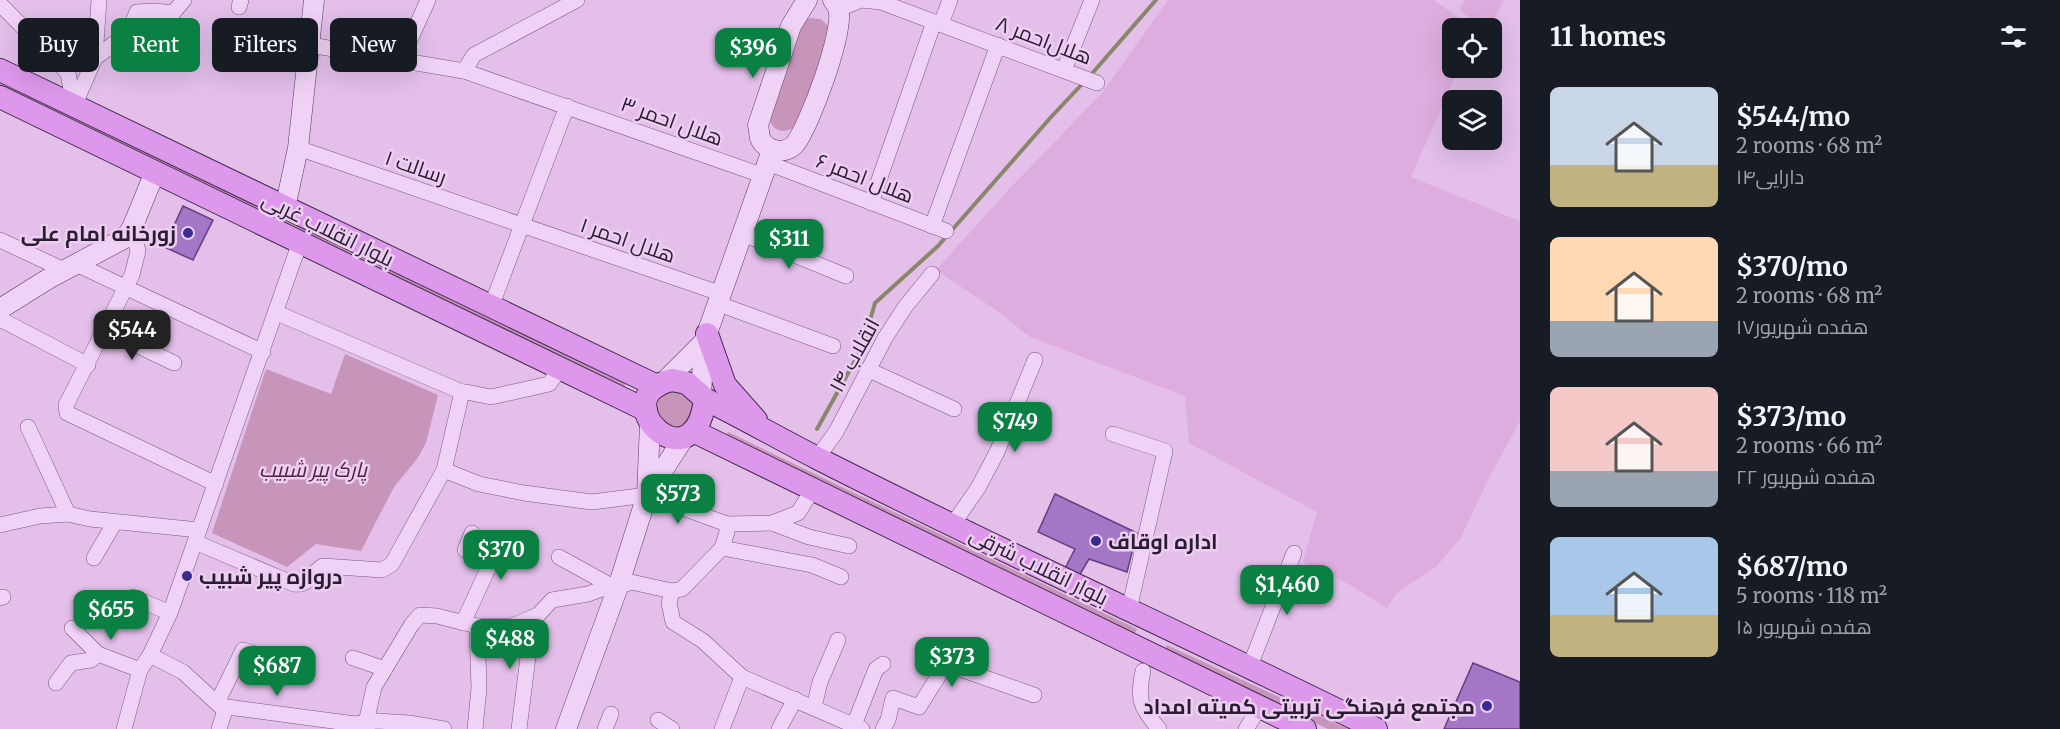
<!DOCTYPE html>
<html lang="en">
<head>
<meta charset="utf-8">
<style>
	body { margin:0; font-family:Merriweather,Cairo,serif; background:#20242c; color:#f1f3f6; height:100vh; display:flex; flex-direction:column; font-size:22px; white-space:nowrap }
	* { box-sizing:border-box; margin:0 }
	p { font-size:20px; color:#9ea1a6 }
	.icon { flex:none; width:33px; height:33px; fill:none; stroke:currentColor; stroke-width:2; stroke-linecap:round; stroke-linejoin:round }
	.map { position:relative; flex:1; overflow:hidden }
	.panel { display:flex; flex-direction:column; background:#171b24; width:540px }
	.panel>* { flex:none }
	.guide { position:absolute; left:18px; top:18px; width:570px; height:54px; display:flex; gap:12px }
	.controls { position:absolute; left:1442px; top:18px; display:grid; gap:12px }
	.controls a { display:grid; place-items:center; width:60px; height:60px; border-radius:9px; background:#171b24; box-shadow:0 6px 24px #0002; font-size:30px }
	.price { position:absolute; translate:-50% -51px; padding:0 14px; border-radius:12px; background:#0b8043; color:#fff; font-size:20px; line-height:39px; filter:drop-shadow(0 2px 3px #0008) }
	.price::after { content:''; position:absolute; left:50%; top:36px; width:18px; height:14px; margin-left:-9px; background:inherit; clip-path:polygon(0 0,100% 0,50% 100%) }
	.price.active { background:#222; color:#fff }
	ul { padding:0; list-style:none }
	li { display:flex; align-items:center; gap:18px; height:150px; padding:0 30px }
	li span { display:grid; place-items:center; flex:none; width:168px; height:120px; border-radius:9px; color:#555 }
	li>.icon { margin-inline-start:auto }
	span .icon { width:72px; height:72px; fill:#fffc; stroke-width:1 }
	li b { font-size:26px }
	h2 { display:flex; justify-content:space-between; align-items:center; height:72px; padding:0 30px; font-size:26px }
	.tag { padding:0 21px; border-radius:9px; background:#171b24; box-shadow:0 6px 24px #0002; font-size:21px; line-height:54px }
	.tag.active { background:#0b8043; color:#fff }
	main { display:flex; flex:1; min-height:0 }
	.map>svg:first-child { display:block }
</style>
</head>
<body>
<main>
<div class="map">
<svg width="1520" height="729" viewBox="0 0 1520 729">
	<rect width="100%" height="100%" fill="#e3bfea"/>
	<g fill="#deaddf">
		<path d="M 1168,0 L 1434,0 L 1473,28 L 1452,28 L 1452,68 L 1459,68 L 1411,177 L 1520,221 L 1520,421 L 1490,476 L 1460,539 L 1437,566 L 1397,593 L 1387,608 L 1332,574 L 1320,574 L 1303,561 L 1317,512 L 1189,443 L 1185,396 L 1030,337 L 996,310 L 936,270 L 1009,189 L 1102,93 Z"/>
		<path d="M 1464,0 L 1504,0 L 1490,28 L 1484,28 L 1460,10 Z"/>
	</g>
	<g fill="#c794ba">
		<path d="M 810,18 L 821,19 L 830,28 L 802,122 C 790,132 776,137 769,119 L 799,24 Z"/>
		<path d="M 0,80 L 628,379 L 622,392 L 0,88 Z"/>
		<path d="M 345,354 L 438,395 L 426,443 L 417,459 L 394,487 L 361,551 L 316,544 L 287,567 L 212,533 L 266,369 L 331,394 Z"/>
		<path d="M 679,390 L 693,402 L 687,424 L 675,428 L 659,419 C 655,399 659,393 679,390 Z"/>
		<path d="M 728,432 L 1137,629 L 1134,635 L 724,439 Z"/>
		<path d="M 1167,645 L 1348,729 L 1328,729 L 1164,652 Z"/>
	</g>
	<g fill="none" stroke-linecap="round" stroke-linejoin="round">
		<g stroke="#89866a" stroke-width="4">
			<path d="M 1089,77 L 1156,0"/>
			<path d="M 817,429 L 862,348 L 875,303 L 938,246 L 1052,116 L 1084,82"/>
		</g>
	</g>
	<g fill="#a377c6" stroke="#62407f" stroke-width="1.5">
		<path d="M 183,206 L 213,220 L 193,260 L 164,247 Z"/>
		<path d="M 1055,494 L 1137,533 L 1127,572 L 1089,559 L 1079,576 L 1064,570 L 1075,549 L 1038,532 Z"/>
		<path d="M 1473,663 L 1520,682 L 1520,729 L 1444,729 Z"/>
	</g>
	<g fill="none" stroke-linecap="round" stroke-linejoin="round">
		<g stroke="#745982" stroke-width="16">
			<g id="street">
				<path d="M 0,4 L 68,73 L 74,106"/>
				<path d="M 239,7 L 241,0"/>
				<path d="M 839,9 L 861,0 L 881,2 L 1097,83"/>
				<path d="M 941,24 L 950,0"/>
				<path d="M 310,45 L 464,71 L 764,176"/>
				<path d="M 95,58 L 128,33 L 137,12 L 154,11 L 173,13 L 184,0"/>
				<path d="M 401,60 L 428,0"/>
				<path d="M 1064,70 L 1092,0"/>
				<path d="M 464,71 L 474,55 L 577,0"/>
				<path d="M 74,106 L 95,58 L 99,0"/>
				<path d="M 298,148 L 722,294"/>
				<path d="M 768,163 L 946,231"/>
				<path d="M 871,203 L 934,22"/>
				<path d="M 932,226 L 998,45"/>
				<path d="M 132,228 L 138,251 L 132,275 L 66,405 L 67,413 L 216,484"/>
				<path d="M 743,234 L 846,276"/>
				<path d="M 0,240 L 64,270"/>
				<path d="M 76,264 L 263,352"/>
				<path d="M 719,304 L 833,346"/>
				<path d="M 491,307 L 567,106"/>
				<path d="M 277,313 L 462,392"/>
				<path d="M 0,319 L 88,365"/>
				<path d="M 105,330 L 174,363"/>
				<path d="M 869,370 L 954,409"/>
				<path d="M 28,427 L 68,514"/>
				<path d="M 1113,434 L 1165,451 L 1129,610"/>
				<path d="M 817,458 L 836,432 L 885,338 L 905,307 L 932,274"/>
				<path d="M 444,470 L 462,392 L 466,392 L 491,397 L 549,384 L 561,368"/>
				<path d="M 772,523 L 809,537 L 849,546"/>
				<path d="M 727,524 L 772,523 L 798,513 L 813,489"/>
				<path d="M 953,524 L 978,488 L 997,452 L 1035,360"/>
				<path d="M 0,525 L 40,516 L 68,514 L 90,519 L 199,530"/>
				<path d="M 195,542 L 294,584 C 309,586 311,573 323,566 L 382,570 L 392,564 L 444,470 L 479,484 L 524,493 L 592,502 L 647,495 L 727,524 L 727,532 L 722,548"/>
				<path d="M 559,557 L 608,584 L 618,587"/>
				<path d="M 94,558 L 115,522"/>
				<path d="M 672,591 L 682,589 L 722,548 L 812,565 L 841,577"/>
				<path d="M 133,597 L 170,613"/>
				<path d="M 0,598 L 3,597"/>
				<path d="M 463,623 L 492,560 L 465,550 L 472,533"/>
				<path d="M 72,628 L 98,654 L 140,670"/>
				<path d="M 150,655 L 170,613 L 300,242"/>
				<path d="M 353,658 L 385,669"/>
				<path d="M 1250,666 L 1294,553"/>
				<path d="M 1143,671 C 1137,699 1140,707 1159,729"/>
				<path d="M 742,677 L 862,729"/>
				<path d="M 56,683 L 71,663 L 91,660 L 98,654"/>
				<path d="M 217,703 L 243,650 L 271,659"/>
				<path d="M 814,707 L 820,682 L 838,640"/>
				<path d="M 658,720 L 672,729"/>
				<path d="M 366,723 L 374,687 L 412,624 L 420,615 L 437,616 L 477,626 L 512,626 L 538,615 L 552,600 L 588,594 L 602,589 L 618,587 L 631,582 L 672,591 L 669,603 L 673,622 L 703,641 L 742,677 L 722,729"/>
				<path d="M 854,725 L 876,669 L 883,664"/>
				<path d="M 124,729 L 140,670 L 150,655 L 183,672 L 220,706 L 355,724 L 377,721 L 409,723 L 444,729"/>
				<path d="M 219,729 L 226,707"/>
				<path d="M 475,729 L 479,688 L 477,626"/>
				<path d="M 519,729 L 533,617"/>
				<path d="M 605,729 L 611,714"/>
				<path d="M 779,729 L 795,699"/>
				<path d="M 883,729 L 888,720 L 893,698 L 919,707 L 946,664 L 1034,695"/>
				<path d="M 1246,729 L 1260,707"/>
			</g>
		</g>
		<g stroke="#553c63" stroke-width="21">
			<g id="secondary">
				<path d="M 807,0 L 791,26 L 758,125 C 759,129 759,134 760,138 C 766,152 785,155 795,144 C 809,127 846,28 838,8 C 837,5 835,3 833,0"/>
				<path d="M 285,208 L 298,148 L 314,0"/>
				<path d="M 0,309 L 48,279 L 125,238 L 132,228 L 155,172"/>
				<path d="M 704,342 L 772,150"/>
				<path d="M 664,382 L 704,342 L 701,396"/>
				<path d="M 650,424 L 647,495 L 685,436"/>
				<path d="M 566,729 L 618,587 L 647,495"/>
			</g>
		</g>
		<g stroke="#422d4f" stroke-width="24">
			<g id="primary">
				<path d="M 0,70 L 657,386"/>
				<path d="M 0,97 L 646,410"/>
				<path d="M 707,334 L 725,385 L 756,420"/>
				<path d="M 672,380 L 687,383 L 705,399 C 694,490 600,397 672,380 Z"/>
				<path d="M 705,399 C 743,418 780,439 817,458 C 1001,552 1191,637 1376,729"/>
				<path d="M 693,431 L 1305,729"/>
			</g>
		</g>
		<use href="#street" stroke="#f0d2f6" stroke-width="15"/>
		<use href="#secondary" stroke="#f0d2f6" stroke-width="20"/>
		<use href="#primary" stroke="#dd98ec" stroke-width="22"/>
	</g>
	<g fill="#392d8d" stroke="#edcef2" stroke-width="2">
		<circle cx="188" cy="233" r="6"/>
		<circle cx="1096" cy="541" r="6"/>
		<circle cx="187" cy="576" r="6"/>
		<circle cx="1487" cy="706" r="6"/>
	</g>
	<g text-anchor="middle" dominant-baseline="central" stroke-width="5" stroke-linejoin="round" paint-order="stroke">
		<g font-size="21" fill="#2a1c32" stroke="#edcef2">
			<text transform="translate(1044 40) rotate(21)">هلال‌احمر ۸</text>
			<text transform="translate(672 121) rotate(20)">هلال احمر ۳</text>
			<text transform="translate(416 167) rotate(19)">رسالت ۱</text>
			<text transform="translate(865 178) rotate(21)">هلال احمر ۶</text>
			<text transform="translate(328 229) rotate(26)">بلوار انقلاب غربی</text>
			<text transform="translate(628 240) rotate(19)">هلال احمر ۱</text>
			<text transform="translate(854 355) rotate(-61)">انقلاب ۱۴</text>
			<text transform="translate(1039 566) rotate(26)">بلوار انقلاب شرقی</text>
		</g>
		<g font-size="21" font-weight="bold" fill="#2a1c32" stroke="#edcef2" text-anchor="end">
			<text x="176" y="233">زورخانه امام علی</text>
			<text x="1108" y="541" text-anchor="start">اداره اوقاف</text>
			<text x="199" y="576" text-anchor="start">دروازه پیر شبیب</text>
			<text x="1475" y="706">مجتمع فرهنگی ‌تربیتی کمیته امداد</text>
		</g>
		<g font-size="21" font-style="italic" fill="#4d243d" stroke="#edcef2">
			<text x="313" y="469">پارک پیر شبیب</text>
		</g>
	</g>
</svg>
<div class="controls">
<a><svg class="icon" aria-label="locate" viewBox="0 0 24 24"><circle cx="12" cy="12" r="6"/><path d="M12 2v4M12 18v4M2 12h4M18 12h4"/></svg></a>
<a><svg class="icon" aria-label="layers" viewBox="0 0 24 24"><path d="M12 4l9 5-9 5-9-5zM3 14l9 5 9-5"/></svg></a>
</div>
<b class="price" style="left:753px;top:79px">$396</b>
<b class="price" style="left:789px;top:270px">$311</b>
<b class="price active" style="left:132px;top:361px">$544</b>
<b class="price" style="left:1015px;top:453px">$749</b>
<b class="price" style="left:678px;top:525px">$573</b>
<b class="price" style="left:501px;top:581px">$370</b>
<b class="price" style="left:1287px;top:616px">$1,460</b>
<b class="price" style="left:111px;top:641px">$655</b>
<b class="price" style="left:510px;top:670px">$488</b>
<b class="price" style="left:952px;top:688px">$373</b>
<b class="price" style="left:277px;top:697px">$687</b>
<div class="guide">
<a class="tag">Buy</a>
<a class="tag active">Rent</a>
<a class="tag">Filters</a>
<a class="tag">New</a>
</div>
</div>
<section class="panel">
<h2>11 homes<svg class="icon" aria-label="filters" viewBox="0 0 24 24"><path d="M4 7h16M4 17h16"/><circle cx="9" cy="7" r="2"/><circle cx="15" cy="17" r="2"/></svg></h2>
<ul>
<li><span style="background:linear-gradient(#c9d6e8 65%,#c2b280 0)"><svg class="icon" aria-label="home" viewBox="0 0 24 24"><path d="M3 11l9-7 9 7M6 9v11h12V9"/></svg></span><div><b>$544/mo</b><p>2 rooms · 68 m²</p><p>دارایی۱۴</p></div></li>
<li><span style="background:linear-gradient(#ffd9b3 70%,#9aa5b1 0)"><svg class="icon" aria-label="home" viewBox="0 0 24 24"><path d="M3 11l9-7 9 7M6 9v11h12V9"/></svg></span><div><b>$370/mo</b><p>2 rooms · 68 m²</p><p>هفده شهریور۱۷</p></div></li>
<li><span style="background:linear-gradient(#f6c9c9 70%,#9aa5b1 0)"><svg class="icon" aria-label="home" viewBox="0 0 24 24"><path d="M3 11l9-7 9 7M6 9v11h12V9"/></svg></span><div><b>$373/mo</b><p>2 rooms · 66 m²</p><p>هفده شهریور ۲۲</p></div></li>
<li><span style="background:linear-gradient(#a9c7e8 65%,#c2b280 0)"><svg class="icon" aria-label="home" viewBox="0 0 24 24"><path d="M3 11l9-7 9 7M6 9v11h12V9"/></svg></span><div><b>$687/mo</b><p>5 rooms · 118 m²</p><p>هفده شهریور ۱۵</p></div></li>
</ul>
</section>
</main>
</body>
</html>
